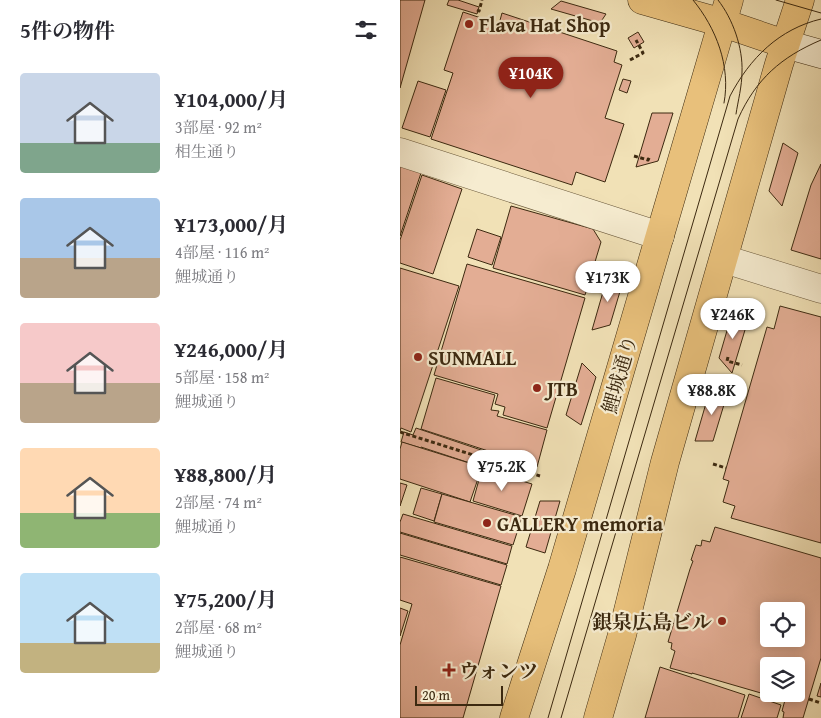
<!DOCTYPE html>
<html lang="ja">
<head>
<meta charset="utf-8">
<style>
	body { margin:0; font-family:"Gentium Book Plus","Noto Serif JP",serif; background:#f7f7f7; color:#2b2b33; height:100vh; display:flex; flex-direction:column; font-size:19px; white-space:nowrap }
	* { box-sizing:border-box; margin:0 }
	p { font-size:16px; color:#7c7c81 }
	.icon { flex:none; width:28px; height:28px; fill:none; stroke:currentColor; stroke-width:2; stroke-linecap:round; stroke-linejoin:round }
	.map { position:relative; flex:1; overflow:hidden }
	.sheet { display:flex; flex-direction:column; background:#fff; width:400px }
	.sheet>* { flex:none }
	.controls { position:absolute; left:360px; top:602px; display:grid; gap:10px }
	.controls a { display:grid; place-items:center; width:45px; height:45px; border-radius:5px; background:#fff; box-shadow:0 2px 12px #0003; font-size:25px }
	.scale { position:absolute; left:15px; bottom:12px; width:88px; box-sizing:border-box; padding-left:5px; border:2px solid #3c2910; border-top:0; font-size:14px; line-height:18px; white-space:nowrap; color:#3c2910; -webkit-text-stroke:4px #f6ecd0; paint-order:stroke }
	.price { position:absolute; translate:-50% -42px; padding:0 11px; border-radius:18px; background:#fff; color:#222; font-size:16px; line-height:32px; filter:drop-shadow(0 1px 2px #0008) }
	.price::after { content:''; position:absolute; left:50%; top:30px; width:15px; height:11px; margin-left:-8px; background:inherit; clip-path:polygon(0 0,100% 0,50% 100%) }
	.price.selected { background:#8f2418; color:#fff }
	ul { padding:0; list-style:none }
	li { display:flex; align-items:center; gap:15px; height:125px; padding:0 20px }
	li span { display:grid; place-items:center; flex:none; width:140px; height:100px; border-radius:5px; color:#555 }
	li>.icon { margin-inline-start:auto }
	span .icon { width:60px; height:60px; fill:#fffc; stroke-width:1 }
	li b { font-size:21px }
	h2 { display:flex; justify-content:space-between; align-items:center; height:60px; padding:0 20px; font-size:21px }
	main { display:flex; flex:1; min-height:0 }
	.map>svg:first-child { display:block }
</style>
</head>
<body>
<main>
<section class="sheet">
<h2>5件の物件<svg class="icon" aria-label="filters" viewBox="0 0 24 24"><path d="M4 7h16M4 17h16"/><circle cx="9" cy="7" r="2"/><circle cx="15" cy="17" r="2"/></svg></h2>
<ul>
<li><span style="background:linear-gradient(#c9d6e8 70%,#7fa58c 0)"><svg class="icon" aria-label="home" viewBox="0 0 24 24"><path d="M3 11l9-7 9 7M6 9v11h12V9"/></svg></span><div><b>¥104,000/月</b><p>3部屋 · 92 m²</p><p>相生通り</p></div></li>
<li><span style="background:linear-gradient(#a9c7e8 60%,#b9a48a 0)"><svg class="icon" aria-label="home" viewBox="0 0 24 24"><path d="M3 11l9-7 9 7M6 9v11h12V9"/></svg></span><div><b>¥173,000/月</b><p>4部屋 · 116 m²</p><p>鯉城通り</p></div></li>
<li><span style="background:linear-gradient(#f6c9c9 60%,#b9a48a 0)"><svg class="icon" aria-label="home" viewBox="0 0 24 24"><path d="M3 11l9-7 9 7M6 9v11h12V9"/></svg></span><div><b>¥246,000/月</b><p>5部屋 · 158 m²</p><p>鯉城通り</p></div></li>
<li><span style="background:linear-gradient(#ffd9b3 65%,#8fb573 0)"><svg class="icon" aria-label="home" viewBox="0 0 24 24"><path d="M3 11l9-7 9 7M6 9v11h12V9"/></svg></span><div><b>¥88,800/月</b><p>2部屋 · 74 m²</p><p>鯉城通り</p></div></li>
<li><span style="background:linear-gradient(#bfe0f5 70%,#c2b280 0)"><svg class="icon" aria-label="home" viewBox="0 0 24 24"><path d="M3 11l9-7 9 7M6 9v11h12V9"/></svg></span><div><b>¥75,200/月</b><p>2部屋 · 68 m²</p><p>鯉城通り</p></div></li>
</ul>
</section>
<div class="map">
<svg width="421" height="718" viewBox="0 0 421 718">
	<rect width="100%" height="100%" fill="#f1e1b6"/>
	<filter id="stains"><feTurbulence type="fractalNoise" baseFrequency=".004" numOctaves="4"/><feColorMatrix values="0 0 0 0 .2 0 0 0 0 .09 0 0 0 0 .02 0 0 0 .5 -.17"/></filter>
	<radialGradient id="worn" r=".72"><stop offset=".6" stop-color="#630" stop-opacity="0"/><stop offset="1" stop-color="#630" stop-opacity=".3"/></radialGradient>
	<g fill="#e3ad94" stroke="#3c2910" fill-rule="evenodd">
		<path d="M 0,0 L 25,0 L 0,88 Z"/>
		<path d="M 49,0 L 58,0 L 79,7 L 77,14 L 47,5 Z"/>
		<path d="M 161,1 L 206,14 L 200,23 L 151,9 Z"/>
		<path d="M 63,12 L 99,24 L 102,13 L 217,51 L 214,62 L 222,65 L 205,118 L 224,124 L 205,182 L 176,172 L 172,185 L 31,139 L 53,73 L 44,70 Z"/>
		<path d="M 238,32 L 244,42 L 234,48 L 228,38 Z"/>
		<path d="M 223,79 L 231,81 L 227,93 L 219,90 Z"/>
		<path d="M 18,81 L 46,90 L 30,137 L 2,128 Z"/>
		<path d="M 252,113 L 273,113 L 258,161 L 236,167 Z"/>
		<path d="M 383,143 L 398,153 L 382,206 L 369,191 Z"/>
		<path d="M 421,164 L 421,259 L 391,250 L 411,185 Z"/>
		<path d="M 0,166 L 21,173 L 0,236 Z"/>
		<path d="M 22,175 L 62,189 L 33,274 L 0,263 L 0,240 Z"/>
		<path d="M 111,206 L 193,229 L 201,242 L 185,295 L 93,268 Z"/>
		<path d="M 77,229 L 101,237 L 92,265 L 68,257 Z"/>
		<path d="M 67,264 L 185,298 L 147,428 L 103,415 L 105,407 L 95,404 L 98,394 L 34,375 Z"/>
		<path d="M 0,268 L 59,286 L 11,432 L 1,428 L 0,431 Z"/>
		<path d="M 207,278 L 224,278 L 210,325 L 192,330 Z"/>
		<path d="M 380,306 L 421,317 L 421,543 L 331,518 L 335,506 L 323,502 L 329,481 L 323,479 L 367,327 L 374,329 Z"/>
		<path d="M 333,310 L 348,320 L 332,373 L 319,358 Z"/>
		<path d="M 182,363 L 196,377 L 181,425 L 166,415 Z"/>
		<path d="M 36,378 L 95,395 L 91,410 L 99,411 L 97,416 L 147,430 L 137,467 L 21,429 Z"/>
		<path d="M 329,388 L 313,441 L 295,441 L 309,393 Z"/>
		<path d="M 16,428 L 87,452 L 82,467 L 21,447 L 21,448 L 1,442 L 4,432 L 13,435 Z"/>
		<path d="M 2,442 L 82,467 L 70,502 L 0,479 L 0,449 Z"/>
		<path d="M 82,469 L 132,484 L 122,516 L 73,501 Z"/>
		<path d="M 0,483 L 7,485 L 0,506 Z"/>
		<path d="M 21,488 L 42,494 L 34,521 L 13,514 Z"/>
		<path d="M 42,494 L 122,517 L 113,545 L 34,522 Z"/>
		<path d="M 140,501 L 160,501 L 145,553 L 126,547 Z"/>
		<path d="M 3,514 L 112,546 L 107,564 L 0,532 L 0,522 Z"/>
		<path d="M 315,527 L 421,558 L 421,658 L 403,718 L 383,718 L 384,712 L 382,711 L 385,700 L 292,673 L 292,674 L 270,668 L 275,651 L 271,649 L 272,643 L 268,642 L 290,569 L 293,561 L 291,560 L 296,545 L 301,546 L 302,540 L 310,542 ZM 369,611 L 396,611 L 396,639 L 369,639 ZM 369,666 L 396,666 L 396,694 L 369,694 Z"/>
		<path d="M 0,533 L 107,565 L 101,585 L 0,555 Z"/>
		<path d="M 0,557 L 101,586 L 63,718 L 0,718 L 0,645 L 12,604 L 0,600 Z"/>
		<path d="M 0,608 L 8,611 L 0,636 Z"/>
		<path d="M 260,667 L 345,695 L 338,718 L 245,718 Z"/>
		<path d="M 421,683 L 421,697 L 417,696 Z"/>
		<path d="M 349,694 L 381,705 L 377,718 L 341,718 Z"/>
	</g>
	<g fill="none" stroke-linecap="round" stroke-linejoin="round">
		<g stroke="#69573a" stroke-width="29">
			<g id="minor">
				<path d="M 0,152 L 260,236"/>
				<path d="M 324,259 L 421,289"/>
			</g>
		</g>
		<g stroke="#3c2910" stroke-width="29">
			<path id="secondary" d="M 385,44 L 421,54"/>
		</g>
		<g stroke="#3c2910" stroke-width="29">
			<g id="trunk">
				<path d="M 242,0 L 323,23 L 385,44"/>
				<path d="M 114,718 L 162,569 L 329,0"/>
				<path d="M 198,718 L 222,635 L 265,462 L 379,64 L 400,0"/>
			</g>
		</g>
		<g stroke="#3c2910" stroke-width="3" stroke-dasharray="4 2.5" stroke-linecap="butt">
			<path d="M 77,10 L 79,11 L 82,0"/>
			<path d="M 230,60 L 243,53 L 236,40"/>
			<path d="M 234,156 L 248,160 L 250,156"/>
			<path d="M 328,357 L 327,361 L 342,365"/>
			<path d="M 317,397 L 319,392 L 333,396"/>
			<path d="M 0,432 L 140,476"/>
			<path d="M 313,464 L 326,468"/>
			<path d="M 409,699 L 421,703"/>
		</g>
		<use href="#minor" stroke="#f6ecd0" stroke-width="28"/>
		<use href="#secondary" stroke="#f6ecd0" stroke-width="28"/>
		<use href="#trunk" stroke="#e8c07b" stroke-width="28"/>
		<g stroke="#3c2910" stroke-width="1">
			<path d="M 293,0 C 316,28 331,66 324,103"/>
			<path d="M 318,0 C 333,19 343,48 342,72 C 342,86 338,101 336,114"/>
			<path d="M 376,0 L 421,13"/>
			<path d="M 148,718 L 330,96 C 350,58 379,29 421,19"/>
			<path d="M 161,718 L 338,119 C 356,79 381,57 421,40"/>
		</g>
	</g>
	<g fill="#8f2418" stroke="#f6ecd0" stroke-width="2">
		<circle cx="69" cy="24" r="5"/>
		<circle cx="18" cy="357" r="5"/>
		<circle cx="137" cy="388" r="5"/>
		<circle cx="87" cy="523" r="5"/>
		<circle cx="322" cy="621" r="5"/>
		<path d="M46.5 662.5h5v5h5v5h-5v5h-5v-5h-5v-5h5z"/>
	</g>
	<g text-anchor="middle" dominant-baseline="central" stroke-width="4.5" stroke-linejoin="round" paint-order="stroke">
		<g font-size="20" font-weight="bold" fill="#3c2910" stroke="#f6ecd0" text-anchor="start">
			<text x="79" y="24">Flava Hat Shop</text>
			<text x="28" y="357">SUNMALL</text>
			<text x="147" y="388">JTB</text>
			<text x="97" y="523">GALLERY memoria</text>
			<text x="312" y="621" text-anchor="end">銀泉広島ビル</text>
			<text x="59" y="670">ウォンツ</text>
		</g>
		<g font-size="20" fill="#3c2910" stroke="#f6ecd0">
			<text transform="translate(219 374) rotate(-74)">鯉城通り</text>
		</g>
	</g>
	<rect width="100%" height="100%" filter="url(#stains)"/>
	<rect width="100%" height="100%" fill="url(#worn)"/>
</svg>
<div class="controls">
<a><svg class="icon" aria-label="locate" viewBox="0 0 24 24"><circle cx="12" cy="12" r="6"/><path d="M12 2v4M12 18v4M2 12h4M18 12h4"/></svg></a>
<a><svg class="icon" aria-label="layers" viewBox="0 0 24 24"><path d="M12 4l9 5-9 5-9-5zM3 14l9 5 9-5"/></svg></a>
</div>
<div class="scale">20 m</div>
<b class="price selected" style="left:131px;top:99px">¥104K</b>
<b class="price" style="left:208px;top:303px">¥173K</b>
<b class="price" style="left:333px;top:340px">¥246K</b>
<b class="price" style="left:312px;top:416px">¥88.8K</b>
<b class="price" style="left:102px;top:492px">¥75.2K</b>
</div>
</main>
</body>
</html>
